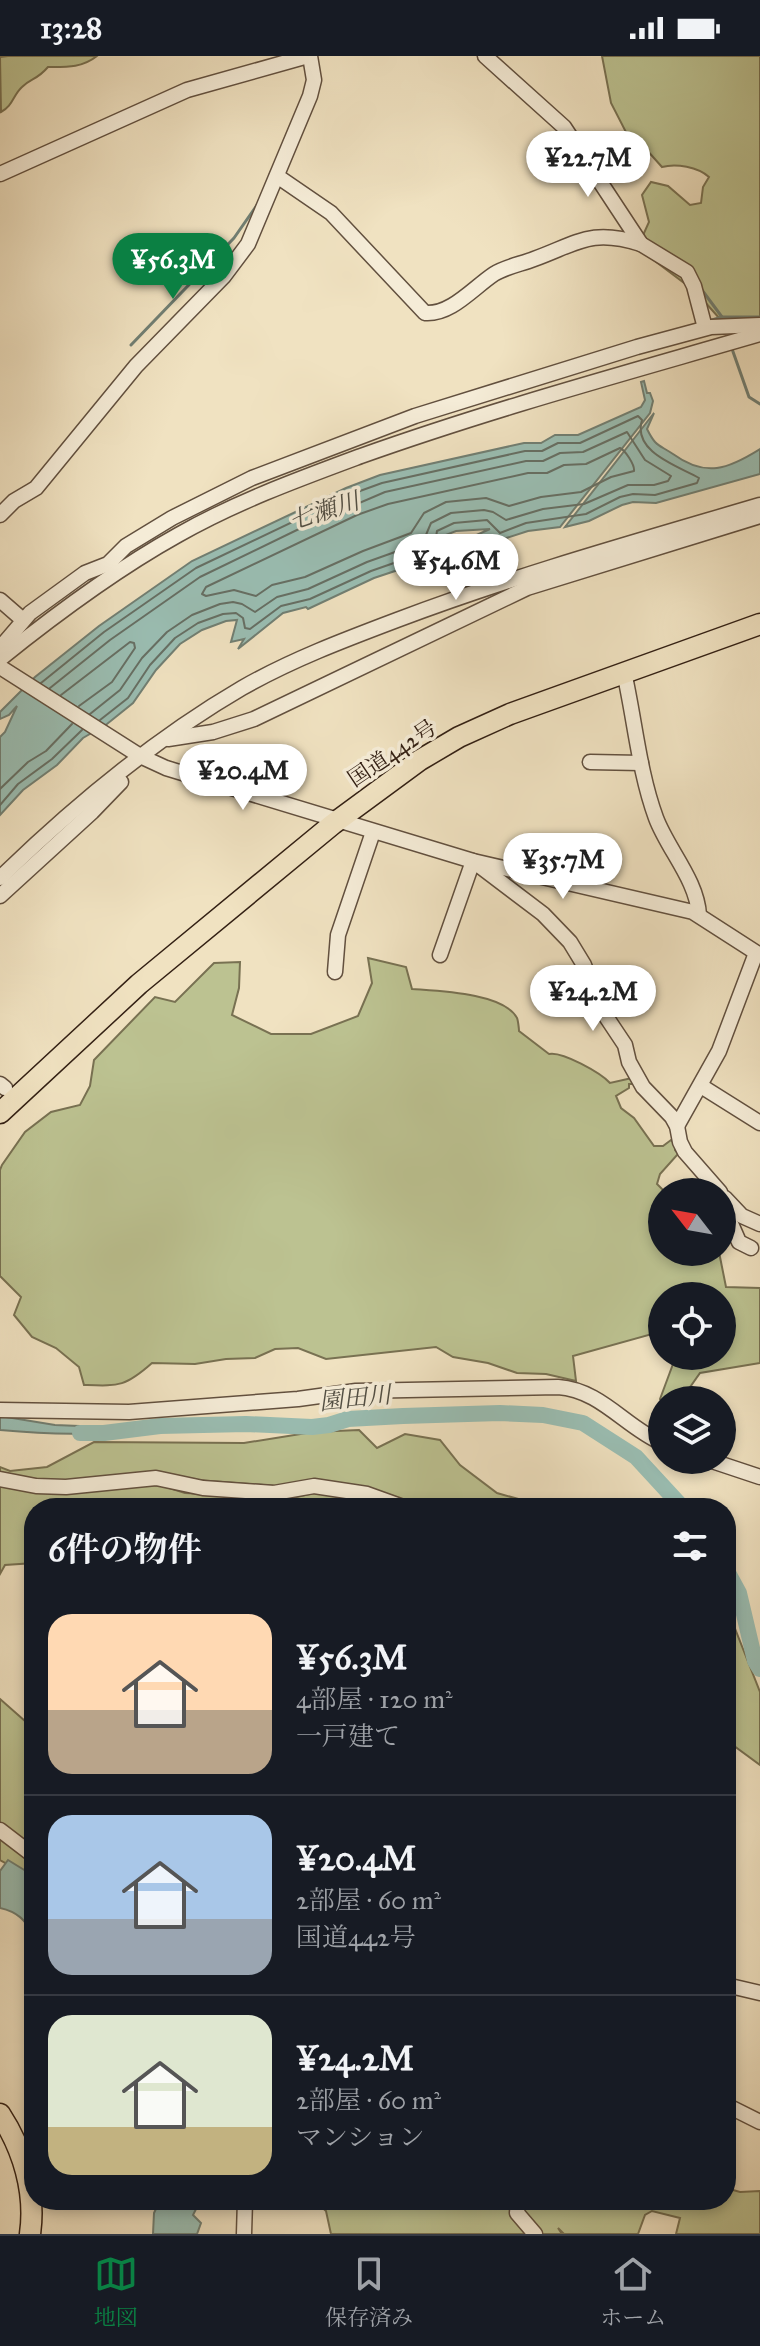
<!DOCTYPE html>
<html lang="ja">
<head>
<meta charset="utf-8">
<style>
	body { margin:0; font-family:"IM FELL Great Primer","Noto Serif JP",serif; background:#20242c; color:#f1f3f6; height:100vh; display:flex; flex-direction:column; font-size:30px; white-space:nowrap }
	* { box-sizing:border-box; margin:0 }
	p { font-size:26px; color:#9ea1a6 }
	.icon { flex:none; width:44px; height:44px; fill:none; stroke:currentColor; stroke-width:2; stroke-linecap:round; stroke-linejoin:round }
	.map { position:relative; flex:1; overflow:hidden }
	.details { position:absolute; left:24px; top:1442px; width:712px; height:712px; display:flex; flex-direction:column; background:#171b24; border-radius:32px; box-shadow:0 4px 12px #0003 }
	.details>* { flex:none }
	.needle { width:52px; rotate:301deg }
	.tools { position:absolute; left:648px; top:1122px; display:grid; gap:16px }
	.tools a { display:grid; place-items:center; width:88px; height:88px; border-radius:50%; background:#171b24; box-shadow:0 4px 12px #0003; font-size:40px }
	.price { position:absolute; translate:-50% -68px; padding:0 18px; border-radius:28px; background:#fff; color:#222; font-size:26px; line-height:52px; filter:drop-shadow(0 2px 4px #0008) }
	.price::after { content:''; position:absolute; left:50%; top:48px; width:24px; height:18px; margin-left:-12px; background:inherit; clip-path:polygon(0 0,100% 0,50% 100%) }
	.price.on { background:#0b8043; color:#fff }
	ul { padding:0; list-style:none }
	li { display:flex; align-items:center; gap:24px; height:200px; padding:0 24px }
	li+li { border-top:2px solid #363941 }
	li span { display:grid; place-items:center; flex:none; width:224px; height:160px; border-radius:24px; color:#555 }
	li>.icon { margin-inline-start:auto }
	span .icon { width:96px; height:96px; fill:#fffc; stroke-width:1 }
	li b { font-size:34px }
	h2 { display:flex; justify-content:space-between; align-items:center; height:96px; padding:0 24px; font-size:34px }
	.status { display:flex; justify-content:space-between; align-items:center; height:56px; padding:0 40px; background:#171b24; direction:ltr }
	.status svg { height:22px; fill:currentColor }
	.dock { display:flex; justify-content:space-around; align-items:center; height:112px; border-top:2px solid #363941; background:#171b24; font-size:22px; color:#9ea1a6 }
	.dock a { display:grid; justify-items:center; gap:4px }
	.dock .on { color:#0b8043 }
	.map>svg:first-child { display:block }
</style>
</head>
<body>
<div class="status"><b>13:28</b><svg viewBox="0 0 49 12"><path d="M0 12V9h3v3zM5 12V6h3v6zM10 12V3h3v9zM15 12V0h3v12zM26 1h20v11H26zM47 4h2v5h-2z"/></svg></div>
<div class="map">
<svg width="760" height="2178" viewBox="0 0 760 2178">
	<rect width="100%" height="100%" fill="#f0e2c1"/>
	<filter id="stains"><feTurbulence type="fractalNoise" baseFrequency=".0025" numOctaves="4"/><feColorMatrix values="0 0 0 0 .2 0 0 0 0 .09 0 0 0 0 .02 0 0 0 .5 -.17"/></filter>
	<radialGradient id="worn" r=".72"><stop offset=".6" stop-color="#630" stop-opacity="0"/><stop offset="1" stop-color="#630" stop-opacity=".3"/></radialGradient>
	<g fill="#bcc291" stroke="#787152" stroke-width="2">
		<path d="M 8,0 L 97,0 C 82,12 66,11 48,11 C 37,24 31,22 22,31 C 13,39 13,50 1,56 L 0,1 Z"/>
		<path d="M 602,0 L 760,0 L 760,264 L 735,266 L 720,263 L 696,236 L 651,202 L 642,191 L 644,177 L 649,166 L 642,139 L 651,126 L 668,130 L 690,149 L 701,147 L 703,131 L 709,121 C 698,111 676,107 662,111 L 645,92 L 636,91 L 630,84 L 611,47 Z"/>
		<path d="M 368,902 L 406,911 L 412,933 C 437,935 504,937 517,962 C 518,964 519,973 519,975 L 549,998 C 562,995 601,1017 610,1027 L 632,1022 L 633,1028 L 629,1028 L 629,1032 L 616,1040 L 621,1052 L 634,1062 L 654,1090 L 663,1090 L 671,1084 L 676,1089 L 675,1094 L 678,1098 L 660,1118 L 657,1128 L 665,1136 L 662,1136 L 662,1196 L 719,1196 L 726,1231 L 760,1232 L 760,1307 L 700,1317 L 681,1344 L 662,1344 L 662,1346 L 660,1343 L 676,1300 L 722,1300 L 722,1240 L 662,1240 L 662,1279 L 659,1276 L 573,1300 L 576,1325 L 546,1318 L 517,1317 L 488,1307 L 453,1301 L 436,1291 L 326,1303 L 298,1292 L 275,1293 L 255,1302 L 226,1303 L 195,1308 L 152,1307 C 125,1331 119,1330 84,1329 L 79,1311 L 56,1292 L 32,1281 L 14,1259 L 21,1241 L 0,1220 L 0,1114 L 2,1109 L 25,1076 L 51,1056 L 80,1049 L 90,1030 L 94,1004 L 155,941 L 175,946 L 214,907 L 240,906 L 239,932 L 232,959 L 271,978 L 311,978 L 358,960 L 372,927 Z"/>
		<path d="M 359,1374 L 377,1392 L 405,1378 L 440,1384 L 460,1409 L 497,1437 L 536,1448 L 540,1452 L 430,1452 L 383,1438 L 183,1423 L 147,1429 L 163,1430 L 185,1437 L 240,1440 L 265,1448 L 319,1436 L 361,1444 L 386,1452 L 34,1452 L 34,1507 L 5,1509 L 0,1518 L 0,1411 L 10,1415 L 47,1411 L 94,1386 L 244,1387 L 313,1376 Z"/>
		<path d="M 726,1555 L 730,1560 L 760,1636 L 760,1709 L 726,1684 Z"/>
		<path d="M 0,1643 L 34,1673 L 34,1823 L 0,1804 Z"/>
		<path d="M 726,2132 L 740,2136 L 760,2135 L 760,2178 L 676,2178 L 680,2162 L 652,2155 L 645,2159 L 638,2178 L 564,2178 L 558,2172 L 562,2178 L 331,2178 L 326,2155 L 314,2144 L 726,2144 Z"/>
	</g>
	<g fill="#9abeb3" stroke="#717f73" stroke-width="2">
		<path d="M 644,325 L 647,337 L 650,337 L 653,345 L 650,357 L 560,471 L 528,475 L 464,496 L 460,490 L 465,484 L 490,473 L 456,475 L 443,480 L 449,497 L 374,522 L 308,553 L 306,551 L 283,557 L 238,593 L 244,583 L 231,586 L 237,564 L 226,565 L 202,574 L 180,588 L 156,614 L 133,647 L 107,668 L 83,682 L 57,709 L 23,734 L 0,759 L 0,681 L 5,676 L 17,650 L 9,659 L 0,663 L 0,656 L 35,621 L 99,570 L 192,505 L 346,432 L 380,419 L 524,387 L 541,387 L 555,379 L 578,379 L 641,351 L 645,344 L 641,326 Z"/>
		<path d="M 654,357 L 647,373 C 656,391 658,388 673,398 C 706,422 728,413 760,393 L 760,418 L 656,447 L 633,446 L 622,449 L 589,465 L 565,471 Z"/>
		<path d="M 0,1360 L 55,1369 L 128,1372 L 160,1370 C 106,1380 54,1379 0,1374 Z"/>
		<path d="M 8,1804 L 34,1820 L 34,1879 C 25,1864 18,1856 0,1852 L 0,1815 Z"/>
		<path d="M 160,2144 L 211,2144 L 207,2151 L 196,2153 L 193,2159 L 201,2167 L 197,2178 L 153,2178 L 154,2157 Z"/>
	</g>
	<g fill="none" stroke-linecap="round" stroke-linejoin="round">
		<g stroke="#666f64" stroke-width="2">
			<path d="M 620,392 C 625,394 635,409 634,415 L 611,421 L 581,436 L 541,441 L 509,450 L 486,442 L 446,446 L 424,457 L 411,477 L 363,495 L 305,521 L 272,529 L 256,540 L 234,534 L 206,540 L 202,538 L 206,531 L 357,459 L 388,448 L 528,417 L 547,417 L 564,409 L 586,408 Z"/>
			<path d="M 41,627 L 104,576 L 196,512 L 349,439 L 382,427 L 525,395 L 542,395 L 558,387 L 580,387 L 638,360 L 642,364 C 632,396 678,410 699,422 L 697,427 L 655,439 L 633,438 L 620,441 L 586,458 L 526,467 L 500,477 L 487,464 L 454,467 L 437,475 L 434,493 L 371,515 L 310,543 L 281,550 L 250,573 L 245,572 L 243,562 L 236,557 L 223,558 L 198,567 L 175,582 L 150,609 L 128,642 L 100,664"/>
			<path d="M 50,632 L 110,584 L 200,521 L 301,472 L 385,436 L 526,405 L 543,405 L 560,397 L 583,396 L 627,376 L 645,404 L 671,420 L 668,425 L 654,429 L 628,429 L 584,448 L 543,453 L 506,464 L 493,456 L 484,454 L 451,457 L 431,467 L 423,486 L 367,506 L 308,533 L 277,541 L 255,556 L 242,548 L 233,546 L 220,548 L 192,559 L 167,576 L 142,602 L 120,634 L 90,658"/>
			<path d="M 61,639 L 130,586 L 134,587 L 135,592 L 112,626 L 79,650"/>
			<path d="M 0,733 L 28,706 L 46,695 L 72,668"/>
			<path d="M 0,749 L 18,728 L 52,703 L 82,674"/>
		</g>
		<g stroke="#717f73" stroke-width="3">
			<path d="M 702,234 L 722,261 L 724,268"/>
			<path d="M 712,264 L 722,261 L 760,261"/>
			<path d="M 131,289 L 234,182 L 257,149"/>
			<path d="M 731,290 L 749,341 L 760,348"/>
		</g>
		<g stroke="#9abeb3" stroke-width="16">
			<path d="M 80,1377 L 104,1377 L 160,1370 L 246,1368 L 312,1371 L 329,1369 L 348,1363 L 403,1360 L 500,1357 L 543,1359 L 583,1367 L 636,1401 L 683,1452"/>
			<path d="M 726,1513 L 739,1537 L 755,1605 L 760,1613"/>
		</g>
		<g stroke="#62503f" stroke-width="17">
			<g id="minor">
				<path d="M 485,0 L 564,71 L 641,188 L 687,216 L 694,230 L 705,272"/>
				<path d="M 0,118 L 187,34 L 308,0"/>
				<path d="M 277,120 L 331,157 L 425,257 C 451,259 473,232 494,218 C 505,211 521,208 534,203 C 578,187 591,172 641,188"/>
				<path d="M 0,459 L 14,445 L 36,432 L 136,310 L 224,220 L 248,188 L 310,40 L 314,24 L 310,0"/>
				<path d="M 0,544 L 23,564"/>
				<path d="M 0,592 L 30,557 L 85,517 L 108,508 L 126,490 L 172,462 L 252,422 L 415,360 L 637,291 L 711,271 L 760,269"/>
				<path d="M 0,603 C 56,558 115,514 178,479 C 236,446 299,423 361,400 C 493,353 626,317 760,278"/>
				<path d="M 0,611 L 140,700 L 166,712 L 473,805 L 693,856 L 760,899"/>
				<path d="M 624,616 C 635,665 639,716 656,762 C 668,794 697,824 699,859"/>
				<path d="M 168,683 L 213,676 L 254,663 L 527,532 L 760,460"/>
				<path d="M 590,706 L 641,707"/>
				<path d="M 0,822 C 73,751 153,684 242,632 C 291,604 344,584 397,564 C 516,519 638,485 760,449"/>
				<path d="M 0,840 L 92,756 L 121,726"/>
				<path d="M 440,899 L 473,805 L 543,858 L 570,886 L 584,909 L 601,953 L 625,989 L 629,1006 L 643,1031 L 672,1061 L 677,1070 L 680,1086 L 685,1096 L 720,1136"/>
				<path d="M 335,916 L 338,879 L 373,776"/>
				<path d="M 0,1028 L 5,1032"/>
				<path d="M 701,1030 L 760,1067"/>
				<path d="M 677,1070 L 719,995 L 756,897"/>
				<path d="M 725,1142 L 742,1160 L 760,1168"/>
				<path d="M 722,1147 L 739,1186 L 751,1192"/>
				<path d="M 0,1354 L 129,1356 L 298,1343 L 356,1335 L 558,1331 C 601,1334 625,1371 662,1387"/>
				<path d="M 709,1404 L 760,1421"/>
				<path d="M 0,1423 L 36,1430 L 66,1431 L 156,1422 L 203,1432 L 274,1437 L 314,1430 L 367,1438 L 406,1452"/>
				<path d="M 0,1774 L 34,1800"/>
				<path d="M 726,1929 L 760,1937"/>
				<path d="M 726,2049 L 760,2066"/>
				<path d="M 518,2144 L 517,2157 L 535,2178"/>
				<path d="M 244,2178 L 245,2144"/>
			</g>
		</g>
		<g stroke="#332014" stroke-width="23">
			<g id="highway">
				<path d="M 0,1057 L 139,928 L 333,768 L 420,704 L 459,681 L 510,658 L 760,568"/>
				<path d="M 0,2058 C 23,2093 36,2136 30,2178"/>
			</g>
		</g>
		<use href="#minor" stroke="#f5ecd7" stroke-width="14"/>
		<use href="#highway" stroke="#f0e2c1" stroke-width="20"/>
	</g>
	<g text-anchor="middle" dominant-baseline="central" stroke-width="7" stroke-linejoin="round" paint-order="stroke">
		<g font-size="22" fill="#332014" stroke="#f5ecd7">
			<text transform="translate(392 697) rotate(-34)">国道442号</text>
		</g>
		<g font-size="24" font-style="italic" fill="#524f44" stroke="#f5ecd7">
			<text transform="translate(324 455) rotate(-18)">七瀬川</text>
			<text transform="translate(355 1342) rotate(-6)">園田川</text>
		</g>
	</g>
	<rect width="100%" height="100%" filter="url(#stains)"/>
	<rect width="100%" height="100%" fill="url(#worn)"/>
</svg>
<div class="tools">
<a><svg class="needle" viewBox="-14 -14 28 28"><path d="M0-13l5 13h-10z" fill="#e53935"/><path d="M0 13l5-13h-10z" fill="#9ea1a6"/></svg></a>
<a><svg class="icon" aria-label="locate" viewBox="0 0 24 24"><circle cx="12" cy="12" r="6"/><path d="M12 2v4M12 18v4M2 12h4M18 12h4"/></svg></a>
<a><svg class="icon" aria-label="layers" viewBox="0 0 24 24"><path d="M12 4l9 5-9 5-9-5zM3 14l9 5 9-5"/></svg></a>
</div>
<b class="price" style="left:588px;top:143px">¥22.7M</b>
<b class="price on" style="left:173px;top:245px">¥56.3M</b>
<b class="price" style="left:456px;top:546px">¥54.6M</b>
<b class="price" style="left:243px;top:756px">¥20.4M</b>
<b class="price" style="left:563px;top:845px">¥35.7M</b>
<b class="price" style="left:593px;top:977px">¥24.2M</b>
<section class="details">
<h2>6件の物件<svg class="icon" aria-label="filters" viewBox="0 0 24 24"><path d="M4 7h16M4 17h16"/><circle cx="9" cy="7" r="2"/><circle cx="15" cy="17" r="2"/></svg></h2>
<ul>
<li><span style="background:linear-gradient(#ffd9b3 60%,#b9a48a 0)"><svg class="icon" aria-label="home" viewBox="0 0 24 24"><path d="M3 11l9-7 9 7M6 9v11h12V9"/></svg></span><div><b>¥56.3M</b><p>4部屋 · 120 m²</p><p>一戸建て</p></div></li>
<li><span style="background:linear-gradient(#a9c7e8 65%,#9aa5b1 0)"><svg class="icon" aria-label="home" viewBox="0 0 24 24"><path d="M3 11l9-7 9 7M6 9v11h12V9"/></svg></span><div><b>¥20.4M</b><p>2部屋 · 60 m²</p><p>国道442号</p></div></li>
<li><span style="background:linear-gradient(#dfe7d0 70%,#c2b280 0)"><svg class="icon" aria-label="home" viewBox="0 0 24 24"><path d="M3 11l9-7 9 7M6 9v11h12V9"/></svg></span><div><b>¥24.2M</b><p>2部屋 · 60 m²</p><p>マンション</p></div></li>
</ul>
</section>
</div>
<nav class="dock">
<a class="on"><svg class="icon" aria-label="map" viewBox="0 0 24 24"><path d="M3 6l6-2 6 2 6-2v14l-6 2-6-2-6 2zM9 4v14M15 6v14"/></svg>地図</a>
<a><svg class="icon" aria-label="saved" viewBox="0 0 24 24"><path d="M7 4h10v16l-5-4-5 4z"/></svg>保存済み</a>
<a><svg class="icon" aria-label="home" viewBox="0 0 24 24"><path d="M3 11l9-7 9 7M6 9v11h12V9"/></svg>ホーム</a>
</nav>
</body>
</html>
